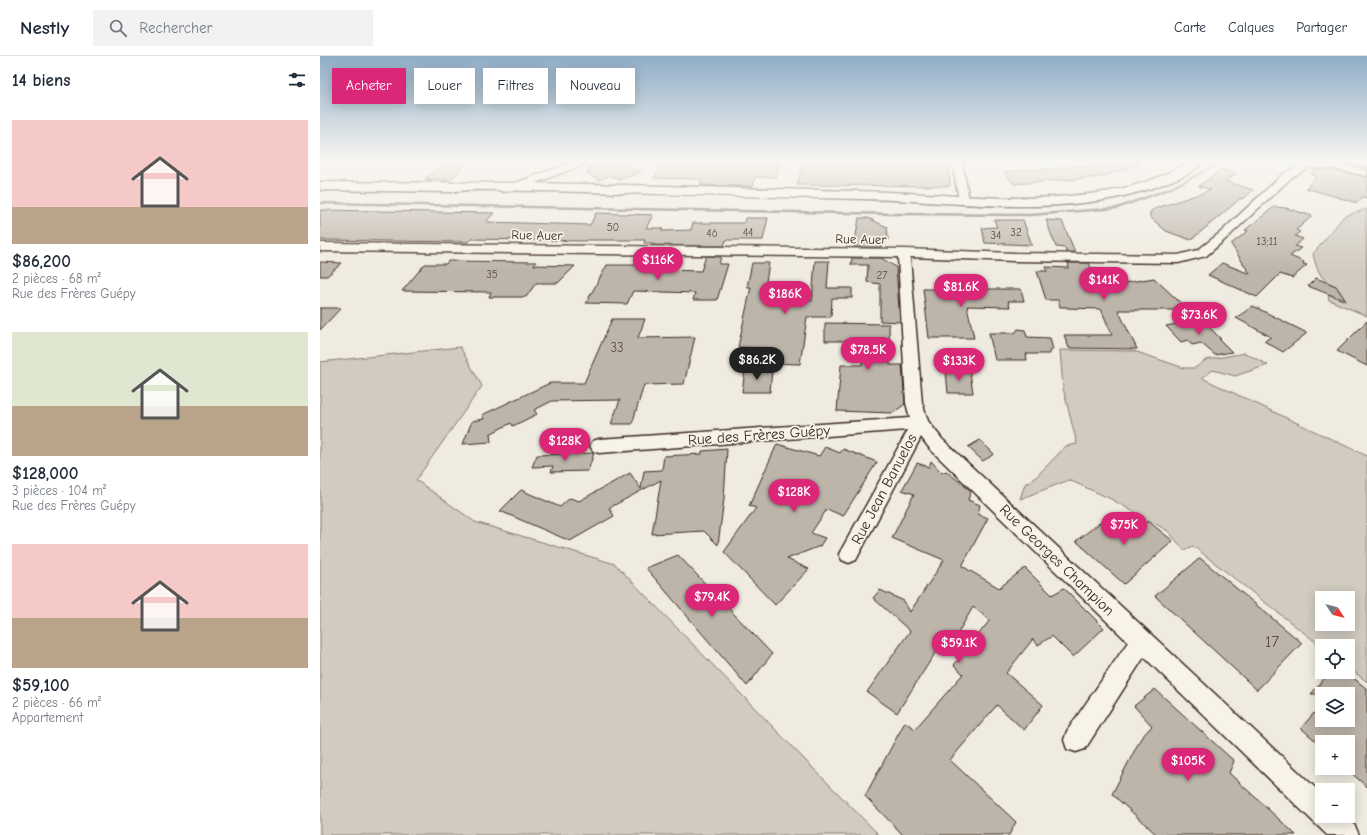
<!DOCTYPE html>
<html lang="fr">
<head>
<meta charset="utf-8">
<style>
	body { margin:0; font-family:"Comic Neue",sans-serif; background:#f2f2f3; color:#1f2937; height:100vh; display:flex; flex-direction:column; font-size:15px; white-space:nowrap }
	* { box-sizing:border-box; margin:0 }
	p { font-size:13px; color:#747a83 }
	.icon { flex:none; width:22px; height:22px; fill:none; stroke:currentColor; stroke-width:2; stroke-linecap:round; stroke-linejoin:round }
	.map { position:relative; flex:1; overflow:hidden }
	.sheet { display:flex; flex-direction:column; background:#fff; width:320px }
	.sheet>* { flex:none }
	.banner { position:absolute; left:12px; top:12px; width:380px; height:36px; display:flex; gap:8px }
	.needle { width:26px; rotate:126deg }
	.tools { position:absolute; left:995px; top:535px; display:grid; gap:8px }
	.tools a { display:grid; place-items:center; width:40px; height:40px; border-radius:0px; background:#fff; box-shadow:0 2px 10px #0003; font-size:20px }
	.price { position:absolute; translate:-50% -34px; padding:0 9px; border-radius:14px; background:#db2777; color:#fff; font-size:13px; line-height:26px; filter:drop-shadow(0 1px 2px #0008) }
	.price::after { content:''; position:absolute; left:50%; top:24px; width:12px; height:9px; margin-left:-6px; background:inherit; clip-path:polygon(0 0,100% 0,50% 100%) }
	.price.selected { background:#222; color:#fff }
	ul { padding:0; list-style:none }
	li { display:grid; align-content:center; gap:8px; height:212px; padding:0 12px }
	li span { display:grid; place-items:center; height:124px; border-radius:0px; color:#555 }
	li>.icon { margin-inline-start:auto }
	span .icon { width:72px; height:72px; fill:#fffc; stroke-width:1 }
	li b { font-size:17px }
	h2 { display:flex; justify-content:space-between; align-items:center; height:48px; padding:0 12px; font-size:17px }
	.chip { padding:0 14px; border-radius:0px; background:#fff; box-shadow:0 2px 10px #0003; font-size:14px; line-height:36px }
	.chip.selected { background:#db2777; color:#fff }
	header { display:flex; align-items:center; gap:24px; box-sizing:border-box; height:56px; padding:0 20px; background:#fff; border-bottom:1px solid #e0e1e3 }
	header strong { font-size:19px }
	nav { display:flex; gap:22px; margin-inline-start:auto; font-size:14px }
	.search { width:280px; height:36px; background:#f2f2f3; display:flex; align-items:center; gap:10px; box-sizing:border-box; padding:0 14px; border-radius:0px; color:#747a83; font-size:15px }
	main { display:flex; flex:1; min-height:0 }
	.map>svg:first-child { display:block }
</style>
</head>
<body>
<header>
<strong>Nestly</strong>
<div class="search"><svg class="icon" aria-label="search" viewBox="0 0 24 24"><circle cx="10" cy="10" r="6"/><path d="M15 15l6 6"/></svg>Rechercher</div>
<nav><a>Carte</a><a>Calques</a><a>Partager</a></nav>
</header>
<main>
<section class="sheet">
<h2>14 biens<svg class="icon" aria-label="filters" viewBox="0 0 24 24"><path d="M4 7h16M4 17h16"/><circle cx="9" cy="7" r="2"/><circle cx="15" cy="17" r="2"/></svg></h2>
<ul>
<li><span style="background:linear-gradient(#f6c9c9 70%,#b9a48a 0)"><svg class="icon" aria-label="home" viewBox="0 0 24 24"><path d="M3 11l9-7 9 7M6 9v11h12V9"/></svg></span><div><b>$86,200</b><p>2 pièces · 68 m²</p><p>Rue des Frères Guépy</p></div></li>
<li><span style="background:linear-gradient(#dfe7d0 60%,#b9a48a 0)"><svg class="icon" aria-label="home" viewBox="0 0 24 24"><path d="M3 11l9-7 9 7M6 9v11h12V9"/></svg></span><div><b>$128,000</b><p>3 pièces · 104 m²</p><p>Rue des Frères Guépy</p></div></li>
<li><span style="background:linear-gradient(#f6c9c9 60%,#b9a48a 0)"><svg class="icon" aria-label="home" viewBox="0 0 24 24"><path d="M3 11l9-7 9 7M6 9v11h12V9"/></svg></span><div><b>$59,100</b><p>2 pièces · 66 m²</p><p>Appartement</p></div></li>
</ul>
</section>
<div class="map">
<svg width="1047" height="779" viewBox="0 0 1047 779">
	<rect width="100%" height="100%" fill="#efebe0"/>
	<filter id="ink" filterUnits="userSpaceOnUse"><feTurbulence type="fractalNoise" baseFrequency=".025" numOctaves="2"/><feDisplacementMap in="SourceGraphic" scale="8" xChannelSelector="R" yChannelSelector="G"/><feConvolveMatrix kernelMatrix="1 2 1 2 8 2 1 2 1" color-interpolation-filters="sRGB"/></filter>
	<g filter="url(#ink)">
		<g fill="#d1cbc0" stroke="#867a6f" fill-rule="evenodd">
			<path d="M 1047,153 L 1046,159 L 1047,260 L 1009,244 L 1008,238 L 1015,241 L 1020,236 C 1015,229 1010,228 1004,223 C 998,217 995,207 993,198 L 1024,160 Z"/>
			<path d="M 140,291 L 162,330 L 96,424 L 155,466 L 295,508 L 486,705 L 559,779 L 0,779 L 0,306 Z"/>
			<path d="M 740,294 L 814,295 L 864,312 L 875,312 L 886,304 L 925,297 L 948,309 L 915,320 L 893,314 L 882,322 L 1047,400 L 1047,626 L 1028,611 L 1028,590 L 1002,591 L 873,490 L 864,494 L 848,475 L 791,443 L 749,424 L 700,443 L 705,428 L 712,425 L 746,390 L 757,388 L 743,332 ZM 1002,542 L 1028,542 L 1028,568 L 1002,568 Z"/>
		</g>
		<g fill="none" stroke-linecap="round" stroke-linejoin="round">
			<path stroke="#7e7266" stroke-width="2.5" d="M 0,147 L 577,158 L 710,159 L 797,152 L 849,133 L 881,117 L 898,106"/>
		</g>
		<g fill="#bdb5aa" stroke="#3b2a1e">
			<path d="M 123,106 L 148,106 L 130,124 L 105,123 Z"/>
			<path d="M 281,106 L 302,106 L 321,116 L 299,124 L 290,119 L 279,124 L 267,117 L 270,110 Z"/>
			<path d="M 343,106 L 460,106 L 456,121 L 435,121 L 433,130 L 380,129 L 382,123 L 334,122 Z"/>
			<path d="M 484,106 L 628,106 L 630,130 L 477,129 Z"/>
			<path d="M 786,106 L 820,106 L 820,108 L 781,121 L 694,128 L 684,116 L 765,110 L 767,112 Z"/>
			<path d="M 1018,106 L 1047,106 L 1047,112 Z"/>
			<path d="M 902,113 L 916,118 L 905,125 L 933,134 L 923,143 L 921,142 L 871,184 L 846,175 L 830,161 L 830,156 L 834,153 L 891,134 L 879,130 Z"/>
			<path d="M 994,114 L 1012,114 L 1047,121 L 1047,142 L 1042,141 L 1037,147 L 986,132 L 997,120 L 991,118 Z"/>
			<path d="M 954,151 L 966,152 L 992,160 L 976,174 L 980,176 L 975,180 L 983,183 L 975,190 L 981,192 L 970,200 L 984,206 L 983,208 L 987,209 L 972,222 L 960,218 L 937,241 L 888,219 L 902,207 L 930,218 L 911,188 L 928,175 L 925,174 Z"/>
			<path d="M 0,154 L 174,157 L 166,166 L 270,169 L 276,157 L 333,159 L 326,172 L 342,172 L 342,175 L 371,174 L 373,167 L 424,167 L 425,162 L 448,162 L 443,184 L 406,184 L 404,190 L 333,189 L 334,187 L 324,187 L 325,184 L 266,184 L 265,185 L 151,183 L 148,186 L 0,184 Z"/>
			<path d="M 539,162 L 548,162 L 567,171 L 568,184 L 561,188 L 561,191 L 534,191 Z"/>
			<path d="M 674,164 L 703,164 L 712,189 L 665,187 L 662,172 L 677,171 Z"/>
			<path d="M 726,164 L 742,165 L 755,196 L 746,196 L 745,192 L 736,191 Z"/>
			<path d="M 328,200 L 349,200 L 343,214 L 381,215 L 386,200 L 401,201 L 399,208 L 408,208 L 397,244 L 373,244 L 375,237 L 313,235 L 307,248 L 266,247 L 287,209 L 323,209 Z"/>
			<path d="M 532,202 L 561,202 L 576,211 L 580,266 L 560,265 L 560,228 L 547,226 L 548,209 L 531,209 Z"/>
			<path d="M 128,205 L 216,206 L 214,209 L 255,210 L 238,227 L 216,227 L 206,241 L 169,241 L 171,236 L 82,235 L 105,208 L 126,208 Z"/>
			<path d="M 495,205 L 509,205 L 507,232 L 532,232 L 532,242 L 512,242 L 511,261 L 487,261 L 480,308 L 445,307 L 448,292 L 418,291 L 431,231 L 427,231 L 432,207 L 449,207 L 443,245 L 492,245 Z"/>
			<path d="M 0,206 L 22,207 L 7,220 L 0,220 Z"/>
			<path d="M 748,207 L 769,207 L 771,212 L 777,212 L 779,215 L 790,216 L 794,225 L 797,226 L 798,228 L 834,222 L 868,254 L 798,254 L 817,293 L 749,292 L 744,279 L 792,279 L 781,253 L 747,252 L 747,251 L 740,251 L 738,244 L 726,244 L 717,215 L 727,215 L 726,211 L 749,212 Z"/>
			<path d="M 996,222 L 1016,230 L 1026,245 L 988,230 Z"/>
			<path d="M 631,228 L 643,228 L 644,233 L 701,233 L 704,245 L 688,245 L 690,251 L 647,250 L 654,282 L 609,282 L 603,233 L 632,233 Z"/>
			<path d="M 933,250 L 987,277 L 963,296 L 944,285 L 951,281 L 916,262 Z"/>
			<path d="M 0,252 L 21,252 L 0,274 Z"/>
			<path d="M 292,263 L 325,263 L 318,282 L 375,281 L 364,328 L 324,329 L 312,368 L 291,368 L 300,344 L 232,345 L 214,354 L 217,358 L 193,370 L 191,367 L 170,378 L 171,386 L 143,388 L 152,365 L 164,363 L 162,359 L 230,327 L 264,327 Z"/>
			<path d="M 878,264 L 882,264 L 901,283 L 899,283 L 912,296 L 895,299 L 881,287 L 872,289 L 868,284 L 861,286 L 846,270 Z"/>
			<path d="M 1047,265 L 1047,310 L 1017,295 Z"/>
			<path d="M 505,267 L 569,268 L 570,309 L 582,309 L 585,348 L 573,357 L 517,355 L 521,309 L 542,309 L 543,285 L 505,285 Z"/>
			<path d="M 698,273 L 705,274 L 707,281 L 730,282 L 733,294 L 729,294 L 730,298 L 706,298 L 707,304 L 675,304 L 669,277 L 695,277 Z"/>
			<path d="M 425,314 L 452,314 L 450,336 L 422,336 Z"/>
			<path d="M 626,315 L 650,316 L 653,337 L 628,337 Z"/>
			<path d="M 660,384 L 674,398 L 663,405 L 648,391 Z"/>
			<path d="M 457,388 L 499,400 L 505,391 L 520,397 L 523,393 L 557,406 L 523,460 L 507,453 L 491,477 L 505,482 L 500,490 L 467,503 L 489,513 L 455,549 L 404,496 L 436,452 L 429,450 Z"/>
			<path d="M 407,393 L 404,443 L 398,489 L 384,475 L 332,478 L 341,424 L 289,452 L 294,460 L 250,485 L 180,455 L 201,434 L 240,451 L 250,442 L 259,445 L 310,417 L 321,433 L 324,415 L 342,414 L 344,400 L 382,398 L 382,395 Z"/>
			<path d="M 274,397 L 268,415 L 231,416 L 233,410 L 212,411 L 217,399 Z"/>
			<path d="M 611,405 L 622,417 L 626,415 L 651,435 L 648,444 L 660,449 L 658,458 L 668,462 L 642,510 L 679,532 L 705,512 L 732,539 L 744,532 L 784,572 L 753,601 L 732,580 L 718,589 L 713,583 L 686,617 L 723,649 L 704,674 L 677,649 L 630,704 L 696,766 L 689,779 L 583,779 L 545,740 L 585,666 L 595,673 L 643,618 L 634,609 L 670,564 L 653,551 L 627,596 L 619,591 L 577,657 L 547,636 L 590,575 L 553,542 L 560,534 L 584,545 L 590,556 L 624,504 L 572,482 L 594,438 L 582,434 L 597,407 L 609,411 Z"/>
			<path d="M 791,458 L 814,477 L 828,465 L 853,485 L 804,528 L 756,485 Z"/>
			<path d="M 358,499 L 452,598 L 427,630 L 326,512 Z"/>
			<path d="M 880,502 L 982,587 L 937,634 L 835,540 Z"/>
			<path d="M 1010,616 L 1026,616 L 1047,633 L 1047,731 L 1028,714 L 1028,686 L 997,686 L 981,672 L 1002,648 L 1002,664 L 1028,664 L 1028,638 L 991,638 Z"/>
			<path d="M 835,633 L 914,705 L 909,717 L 976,779 L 837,779 L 792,738 L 821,682 L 832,670 L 814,650 Z"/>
		</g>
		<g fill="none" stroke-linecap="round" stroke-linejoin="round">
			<g stroke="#3b2a1e" stroke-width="3">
				<g id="minor">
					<path d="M 253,106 L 267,106 L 265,108 L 202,132 L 183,136 L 178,133 L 179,131 L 195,127 Z"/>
					<path d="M 632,106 L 642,106 L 649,144 L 648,146 L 640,146 L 639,144 Z"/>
					<path d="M 986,106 L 1012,106 L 1047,114 L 1047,120 L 1012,112 L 988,112 L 972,121 L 909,180 L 886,200 L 858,207 L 694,205 L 590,201 L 602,347 L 608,365 L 622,383 L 1002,738 L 1002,760 L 1025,760 L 1035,770 L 1039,779 L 1007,779 L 824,601 L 765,693 L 756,696 L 747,693 L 744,684 L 747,675 L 808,586 L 610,393 L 601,381 L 536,504 L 529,507 L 522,504 L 519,498 L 588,374 L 279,397 L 273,395 L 270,390 L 273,385 L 279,383 L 590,362 L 586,347 L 578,201 L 0,195 L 0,187 L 584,193 L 694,197 L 858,199 L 878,194 L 901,176 L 964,117 Z"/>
				</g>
			</g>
			<g stroke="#3b2a1e" stroke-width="3">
				<path id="major" d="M 868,106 L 882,106 C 874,117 858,122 846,127 C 749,165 644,145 544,143 C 451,141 358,139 265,136 C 235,135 206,135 177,134 C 162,134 145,133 131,136 L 0,134 L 0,126 C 67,127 135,126 202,127 C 313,128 424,133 536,135 C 610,136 685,147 759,139 C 796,136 836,126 868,106 Z"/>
			</g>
			<use href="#minor" fill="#f7f3e8" fill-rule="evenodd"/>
			<use href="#major" fill="#f7f3e8" fill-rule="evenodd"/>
		</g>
	</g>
	<linearGradient id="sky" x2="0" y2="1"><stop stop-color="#8fadc7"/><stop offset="0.49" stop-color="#f8f6f1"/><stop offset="1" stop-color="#f8f6f1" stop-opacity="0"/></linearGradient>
	<rect width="1047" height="215" fill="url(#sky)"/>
	<g text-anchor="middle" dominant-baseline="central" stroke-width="3.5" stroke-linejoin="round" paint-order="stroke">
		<g font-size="11" fill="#5c4d41">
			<text x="293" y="171">50</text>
			<text x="428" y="176">44</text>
			<text x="696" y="176">32</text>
			<text x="392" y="177">46</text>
			<text x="676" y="179">34</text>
			<text x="947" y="185">13;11</text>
			<text x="172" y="218">35</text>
			<text x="562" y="219">27</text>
		</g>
		<g font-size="13" fill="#3b2a1e" stroke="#f7f3e8">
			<text transform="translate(217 179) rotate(1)">Rue Auer</text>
			<text transform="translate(541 183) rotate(1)">Rue Auer</text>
		</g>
		<g font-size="13" fill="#5c4d41">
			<text x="297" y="291">33</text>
		</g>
		<g font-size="15" fill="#3b2a1e" stroke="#f7f3e8">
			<text transform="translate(439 379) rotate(-4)">Rue des Frères Guépy</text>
			<text transform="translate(564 433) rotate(-62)">Rue Jean Banuelos</text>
			<text transform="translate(737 504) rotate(44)">Rue Georges Champion</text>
		</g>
		<g font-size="16" fill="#5c4d41">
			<text x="952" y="586">17</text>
		</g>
	</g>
</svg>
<div class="tools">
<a><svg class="needle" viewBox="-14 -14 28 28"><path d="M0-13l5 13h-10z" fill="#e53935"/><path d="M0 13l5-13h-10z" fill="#747a83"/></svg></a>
<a><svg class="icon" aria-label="locate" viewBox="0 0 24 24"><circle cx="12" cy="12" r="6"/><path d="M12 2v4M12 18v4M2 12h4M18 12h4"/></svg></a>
<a><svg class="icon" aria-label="layers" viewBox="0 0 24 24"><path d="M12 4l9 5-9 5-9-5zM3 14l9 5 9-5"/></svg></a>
<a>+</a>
<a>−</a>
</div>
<b class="price" style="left:338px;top:225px">$116K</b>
<b class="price" style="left:784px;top:245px">$141K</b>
<b class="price" style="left:641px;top:252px">$81.6K</b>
<b class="price" style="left:465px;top:259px">$186K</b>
<b class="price" style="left:879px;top:280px">$73.6K</b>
<b class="price" style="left:548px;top:315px">$78.5K</b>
<b class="price selected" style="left:437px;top:325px">$86.2K</b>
<b class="price" style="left:639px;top:326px">$133K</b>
<b class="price" style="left:245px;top:406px">$128K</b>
<b class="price" style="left:474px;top:457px">$128K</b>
<b class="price" style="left:804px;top:490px">$75K</b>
<b class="price" style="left:392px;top:562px">$79.4K</b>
<b class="price" style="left:639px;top:608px">$59.1K</b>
<b class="price" style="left:868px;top:726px">$105K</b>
<div class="banner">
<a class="chip selected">Acheter</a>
<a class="chip">Louer</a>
<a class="chip">Filtres</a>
<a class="chip">Nouveau</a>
</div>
</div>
</main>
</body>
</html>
